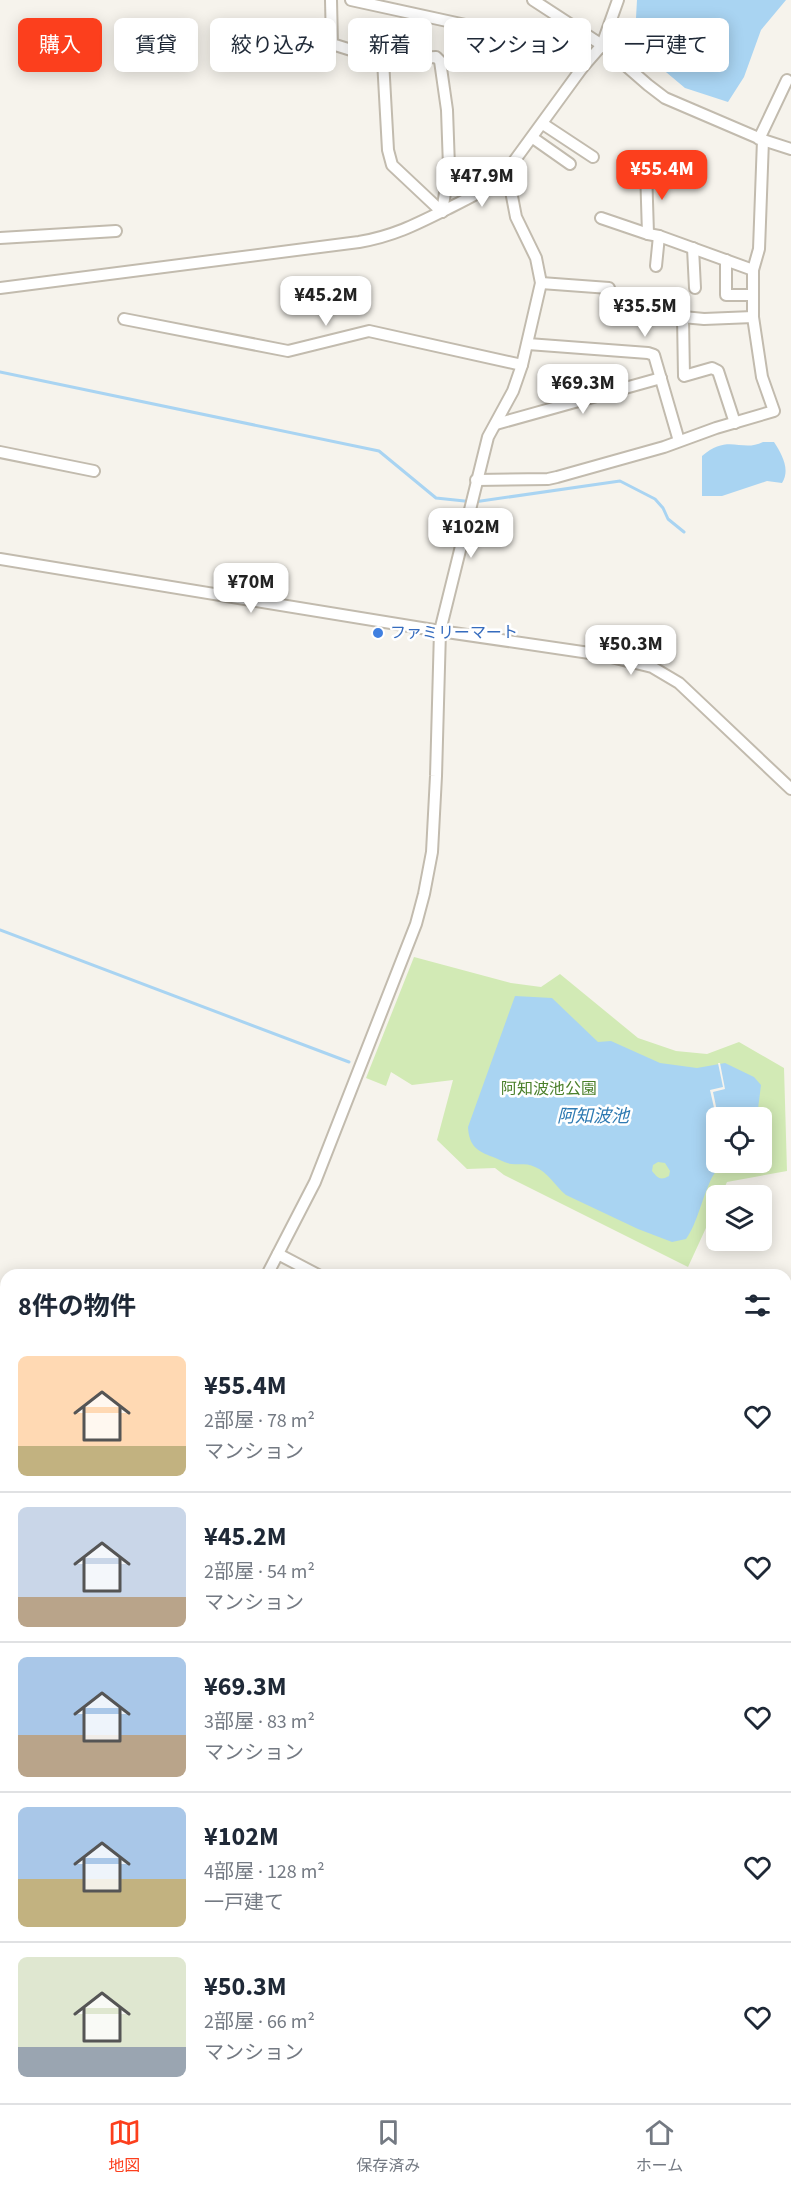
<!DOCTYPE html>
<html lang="ja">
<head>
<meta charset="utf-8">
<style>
	body { margin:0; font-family:"Source Sans 3","Noto Sans JP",sans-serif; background:#f6f6f7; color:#1f2937; height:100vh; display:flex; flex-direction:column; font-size:22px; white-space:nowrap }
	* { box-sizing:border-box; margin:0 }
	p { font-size:20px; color:#747a83 }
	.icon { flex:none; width:33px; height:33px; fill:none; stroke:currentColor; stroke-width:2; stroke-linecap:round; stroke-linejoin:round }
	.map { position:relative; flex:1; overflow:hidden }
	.sheet { position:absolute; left:0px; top:1269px; width:792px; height:834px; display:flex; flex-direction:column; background:#fff; border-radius:18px 18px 0 0; box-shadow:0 3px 15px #0003 }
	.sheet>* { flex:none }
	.banner { position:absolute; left:18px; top:18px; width:756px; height:54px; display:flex; gap:12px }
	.fabs { position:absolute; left:706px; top:1107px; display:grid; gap:12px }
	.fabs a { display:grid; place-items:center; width:66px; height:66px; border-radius:9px; background:#fff; box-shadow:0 3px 15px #0003; font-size:30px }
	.price { position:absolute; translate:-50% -51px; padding:0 14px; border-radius:12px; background:#fff; color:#222; font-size:20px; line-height:39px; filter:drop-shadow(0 2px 3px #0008) }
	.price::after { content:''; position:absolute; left:50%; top:36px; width:18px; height:14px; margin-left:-9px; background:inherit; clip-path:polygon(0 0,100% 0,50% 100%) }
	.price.active { background:#fc3f1d; color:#fff }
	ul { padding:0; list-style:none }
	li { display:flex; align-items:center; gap:18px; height:150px; padding:0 18px }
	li+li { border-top:2px solid #e0e1e3 }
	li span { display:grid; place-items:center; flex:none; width:168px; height:120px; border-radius:9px; color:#555 }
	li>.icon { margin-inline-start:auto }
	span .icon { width:72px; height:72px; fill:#fffc; stroke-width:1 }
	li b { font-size:26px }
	h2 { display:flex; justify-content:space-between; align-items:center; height:72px; padding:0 18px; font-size:26px }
	.chip { padding:0 21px; border-radius:9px; background:#fff; box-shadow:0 3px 15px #0003; font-size:21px; line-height:54px }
	.chip.active { background:#fc3f1d; color:#fff }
	.tab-bar { display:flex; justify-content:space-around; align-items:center; height:84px; border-top:2px solid #e0e1e3; background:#fff; font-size:16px; color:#747a83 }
	.tab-bar a { display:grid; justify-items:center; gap:3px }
	.tab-bar .active { color:#fc3f1d }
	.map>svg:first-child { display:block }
</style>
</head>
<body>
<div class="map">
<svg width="791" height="2103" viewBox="0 0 791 2103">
	<rect width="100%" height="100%" fill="#f6f3ec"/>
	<path fill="#d2eab5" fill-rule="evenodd" d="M 414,957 L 511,983 L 541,987 L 560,974 L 638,1038 L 676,1051 L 707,1054 L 739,1042 L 784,1068 L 787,1171 L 727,1182 L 721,1195 L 717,1196 L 717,1204 L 688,1267 L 504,1175 L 495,1168 L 467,1169 L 437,1140 L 453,1080 L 412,1085 L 391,1072 L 386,1086 L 366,1078 ZM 717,1118 L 762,1118 L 762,1162 L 717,1162 Z"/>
	<g fill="#a9d4f2" fill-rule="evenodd">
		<path d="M 637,0 L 786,0 L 761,30 L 744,77 L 728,102 L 685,88 L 648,57 L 641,59 L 634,54 Z"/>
		<path d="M 763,442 L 774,442 C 781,453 791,469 782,483 L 767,481 L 722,496 L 702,496 L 702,456 C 729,433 741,453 763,442 Z"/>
		<path d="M 515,996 L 552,998 L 598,1042 L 611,1041 L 660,1063 L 697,1068 L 725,1063 L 754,1077 L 761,1085 L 757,1117 L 717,1118 L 717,1162 L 741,1163 C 734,1164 724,1165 718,1169 C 706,1180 699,1222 686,1239 L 672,1242 L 638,1229 L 566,1195 C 555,1186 548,1172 535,1167 C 528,1163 519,1165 511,1164 C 505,1163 499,1159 493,1157 C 477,1151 469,1146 468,1127 ZM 658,1162 L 665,1163 L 670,1171 L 669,1176 C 660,1181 658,1178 652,1171 L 653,1165 Z"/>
		<path d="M 2,2094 L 6,2094 L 6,2097 L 21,2097 L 28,2103 L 0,2103 Z"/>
	</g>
	<path fill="#f6f3ec" d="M 718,1063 L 720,1063 L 725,1089 L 713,1092 L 717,1111 L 726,1110 L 727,1117 L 745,1114 L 746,1117 L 717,1118 L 717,1121 L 710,1090 L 723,1087 Z"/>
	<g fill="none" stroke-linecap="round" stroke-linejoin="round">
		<g stroke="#a9d4f2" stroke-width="3">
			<path d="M 0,372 L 379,451 L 436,498 L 474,502 L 620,481 L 655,499 L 663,508 L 668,519 L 684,532"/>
			<path d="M 0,930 L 349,1062"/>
		</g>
		<g stroke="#c2bbae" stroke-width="14">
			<g id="minor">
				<path d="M 331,0 L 332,44 L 383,60 L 388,150 L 392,165 L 442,212"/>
				<path d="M 351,0 L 493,31 L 530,43 L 582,68"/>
				<path d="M 533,0 L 602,45 L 648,85 L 665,98 L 763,140 L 791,149"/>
				<path d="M 383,60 L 436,57 L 440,61 L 447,110 L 449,167 L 442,212"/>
				<path d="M 543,124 L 593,157"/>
				<path d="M 533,138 L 570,164"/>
				<path d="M 759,139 L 787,80"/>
				<path d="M 646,169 L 648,234"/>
				<path d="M 601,218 L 648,234 L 659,236 L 753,270"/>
				<path d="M 0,238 L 116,231"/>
				<path d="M 693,248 L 695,288"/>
				<path d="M 726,260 L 726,295 L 753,295"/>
				<path d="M 656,266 L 659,236"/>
				<path d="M 541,283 L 609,288"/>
				<path d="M 0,288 L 359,242 C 394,236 417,224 447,209 C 467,199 486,190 504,175 L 582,68 L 602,45 L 618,0"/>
				<path d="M 124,319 L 288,351 L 369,331 L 522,365"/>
				<path d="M 528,344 L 648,353 L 654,355 L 679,441"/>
				<path d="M 735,423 L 718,371 L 712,368 L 684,376 L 683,317 L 704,319 L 753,317"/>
				<path d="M 496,424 L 661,378"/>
				<path d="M 0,452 L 94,471"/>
				<path d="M 476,480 L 548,479 L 557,477 L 664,447 L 716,428 L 774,411 L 762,377 L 753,317 L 753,270 L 759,249 L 763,140"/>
				<path d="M 0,559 L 440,631 L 603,655 L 652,667 L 679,683 L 791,789"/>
				<path d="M 278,1254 L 318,1275"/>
				<path d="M 267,1275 L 315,1182 L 416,924 L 424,894 L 432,852 L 436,776 L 440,631 L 488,437 L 513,391 L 522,365 L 541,283 L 536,258 L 516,217 L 510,186 L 504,175"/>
				<path d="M 786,1312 L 791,1304"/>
				<path d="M 786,1579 L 791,1578"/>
				<path d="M 786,1684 L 791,1696"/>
				<path d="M 786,1784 L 791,1781"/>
				<path d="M 0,1802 L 6,1796"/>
				<path d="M 0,1843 L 6,1849"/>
				<path d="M 0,1898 L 6,1898"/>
				<path d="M 786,1943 L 791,1942"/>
				<path d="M 2,1969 L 3,1964 L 2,1939 L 6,1920"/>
				<path d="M 786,2026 L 791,2024"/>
				<path d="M 160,2097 L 163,2103"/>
				<path d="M 306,2097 L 326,2103"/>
				<path d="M 333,2097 L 336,2103"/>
				<path d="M 566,2097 L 569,2103"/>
				<path d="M 663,2097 L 666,2103"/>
				<path d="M 494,2103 L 496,2097"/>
			</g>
		</g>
		<g stroke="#e6c16a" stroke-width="16">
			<g id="major">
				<path d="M 0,1343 L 6,1344"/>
				<path d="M 786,1499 L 791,1500"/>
			</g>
		</g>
		<use href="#minor" stroke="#fff" stroke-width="10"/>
		<use href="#major" stroke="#ffe39c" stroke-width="14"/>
	</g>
	<circle fill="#3f7fe0" stroke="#fff" stroke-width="2" cx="378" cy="633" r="6"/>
	<g text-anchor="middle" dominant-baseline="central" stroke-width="5" stroke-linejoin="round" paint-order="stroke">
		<g font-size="16" fill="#366cbe" stroke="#fff" text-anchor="start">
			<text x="390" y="633">ファミリーマート</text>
		</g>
		<g font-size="16" fill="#4a7f2a" stroke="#fff">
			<text x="549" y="1089">阿知波池公園</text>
		</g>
		<g font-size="18" font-style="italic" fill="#2e7ab2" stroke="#fff">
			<text x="593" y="1116">阿知波池</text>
		</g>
	</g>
</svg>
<div class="fabs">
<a><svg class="icon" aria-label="locate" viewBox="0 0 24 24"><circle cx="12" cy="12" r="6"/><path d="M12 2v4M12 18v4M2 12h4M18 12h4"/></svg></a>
<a><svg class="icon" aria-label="layers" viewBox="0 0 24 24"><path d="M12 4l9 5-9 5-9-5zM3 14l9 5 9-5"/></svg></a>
</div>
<b class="price active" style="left:662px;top:201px">¥55.4M</b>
<b class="price" style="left:482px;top:208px">¥47.9M</b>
<b class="price" style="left:326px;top:327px">¥45.2M</b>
<b class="price" style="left:645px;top:338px">¥35.5M</b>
<b class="price" style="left:583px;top:415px">¥69.3M</b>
<b class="price" style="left:471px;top:559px">¥102M</b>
<b class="price" style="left:251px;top:614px">¥70M</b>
<b class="price" style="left:631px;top:676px">¥50.3M</b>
<div class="banner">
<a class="chip active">購入</a>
<a class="chip">賃貸</a>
<a class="chip">絞り込み</a>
<a class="chip">新着</a>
<a class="chip">マンション</a>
<a class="chip">一戸建て</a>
</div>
<section class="sheet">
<h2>8件の物件<svg class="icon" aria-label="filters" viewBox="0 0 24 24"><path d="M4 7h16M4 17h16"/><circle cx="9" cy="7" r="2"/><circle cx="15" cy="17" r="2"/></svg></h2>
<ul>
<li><span style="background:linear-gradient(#ffd9b3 75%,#c2b280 0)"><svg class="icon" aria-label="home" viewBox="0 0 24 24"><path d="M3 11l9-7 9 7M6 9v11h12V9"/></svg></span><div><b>¥55.4M</b><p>2部屋 · 78 m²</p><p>マンション</p></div><svg class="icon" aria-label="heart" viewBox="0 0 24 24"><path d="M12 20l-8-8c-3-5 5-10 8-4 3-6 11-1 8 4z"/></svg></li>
<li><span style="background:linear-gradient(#c9d6e8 75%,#b9a48a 0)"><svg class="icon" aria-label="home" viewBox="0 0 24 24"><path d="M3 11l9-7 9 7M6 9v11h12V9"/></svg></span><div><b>¥45.2M</b><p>2部屋 · 54 m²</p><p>マンション</p></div><svg class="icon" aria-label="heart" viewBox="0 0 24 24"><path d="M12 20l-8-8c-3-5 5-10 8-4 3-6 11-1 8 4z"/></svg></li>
<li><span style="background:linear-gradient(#a9c7e8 65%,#b9a48a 0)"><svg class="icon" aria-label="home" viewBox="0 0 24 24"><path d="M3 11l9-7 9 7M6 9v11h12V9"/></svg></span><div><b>¥69.3M</b><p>3部屋 · 83 m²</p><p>マンション</p></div><svg class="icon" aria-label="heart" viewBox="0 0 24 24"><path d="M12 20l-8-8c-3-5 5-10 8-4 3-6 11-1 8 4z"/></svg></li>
<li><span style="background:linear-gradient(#a9c7e8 60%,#c2b280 0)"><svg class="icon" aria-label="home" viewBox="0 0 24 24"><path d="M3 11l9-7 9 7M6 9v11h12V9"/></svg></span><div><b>¥102M</b><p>4部屋 · 128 m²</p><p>一戸建て</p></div><svg class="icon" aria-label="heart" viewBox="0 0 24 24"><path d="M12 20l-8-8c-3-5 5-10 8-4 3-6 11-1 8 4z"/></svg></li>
<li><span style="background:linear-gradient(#dfe7d0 75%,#9aa5b1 0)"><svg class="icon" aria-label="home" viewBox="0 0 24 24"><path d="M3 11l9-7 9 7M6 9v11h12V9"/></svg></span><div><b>¥50.3M</b><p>2部屋 · 66 m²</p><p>マンション</p></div><svg class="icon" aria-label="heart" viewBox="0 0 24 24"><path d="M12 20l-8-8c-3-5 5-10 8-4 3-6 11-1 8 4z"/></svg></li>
</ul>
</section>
</div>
<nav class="tab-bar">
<a class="active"><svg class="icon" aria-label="map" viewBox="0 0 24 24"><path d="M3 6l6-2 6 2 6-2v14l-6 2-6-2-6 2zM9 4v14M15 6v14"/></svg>地図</a>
<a><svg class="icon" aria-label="saved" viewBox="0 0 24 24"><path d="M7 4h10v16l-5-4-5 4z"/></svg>保存済み</a>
<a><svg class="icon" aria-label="home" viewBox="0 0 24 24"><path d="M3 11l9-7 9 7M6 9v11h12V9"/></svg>ホーム</a>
</nav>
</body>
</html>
